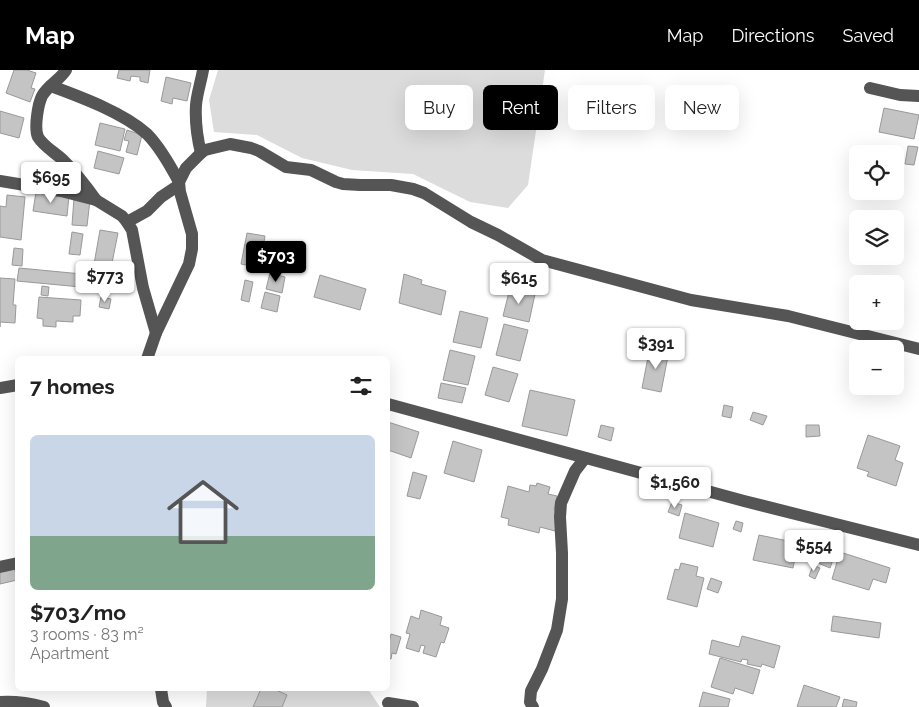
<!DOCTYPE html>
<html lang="en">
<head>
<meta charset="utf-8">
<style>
	body { margin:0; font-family:Raleway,sans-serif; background:#f2f2f2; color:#222; height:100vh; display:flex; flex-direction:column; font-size:19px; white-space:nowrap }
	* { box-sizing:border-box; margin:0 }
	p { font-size:16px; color:#767676 }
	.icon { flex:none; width:28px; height:28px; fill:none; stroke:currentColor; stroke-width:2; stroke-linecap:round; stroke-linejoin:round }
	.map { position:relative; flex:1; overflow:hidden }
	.panel { position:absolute; left:15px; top:286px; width:375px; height:335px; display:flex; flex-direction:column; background:#fff; border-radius:8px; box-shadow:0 5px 20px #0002 }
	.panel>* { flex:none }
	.hud { position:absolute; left:405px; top:15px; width:439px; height:45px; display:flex; gap:10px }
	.buttons { position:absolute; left:849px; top:75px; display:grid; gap:10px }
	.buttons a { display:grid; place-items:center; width:55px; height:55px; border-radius:8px; background:#fff; box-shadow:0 5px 20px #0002; font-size:25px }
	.price { position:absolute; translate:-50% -42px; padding:0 11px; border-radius:5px; background:#fff; color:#222; font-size:16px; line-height:32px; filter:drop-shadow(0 1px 2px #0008) }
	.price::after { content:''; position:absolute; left:50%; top:30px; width:15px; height:11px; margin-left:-8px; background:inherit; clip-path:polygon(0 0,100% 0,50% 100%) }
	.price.active { background:#000; color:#fff }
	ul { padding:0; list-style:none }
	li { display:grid; align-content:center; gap:10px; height:265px; padding:0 15px }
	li+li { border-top:1px solid #e0e0e0 }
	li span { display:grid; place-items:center; height:155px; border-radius:8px; color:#555 }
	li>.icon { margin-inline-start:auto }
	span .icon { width:90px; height:90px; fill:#fffc; stroke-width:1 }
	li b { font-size:21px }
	h2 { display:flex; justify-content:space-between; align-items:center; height:60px; padding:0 15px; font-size:21px }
	.pill { padding:0 18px; border-radius:8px; background:#fff; box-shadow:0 5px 20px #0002; font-size:18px; line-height:45px }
	.pill.active { background:#000; color:#fff }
	header { display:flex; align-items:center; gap:30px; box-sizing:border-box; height:70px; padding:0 25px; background:#000; color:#fff }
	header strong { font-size:24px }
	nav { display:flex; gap:28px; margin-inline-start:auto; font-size:18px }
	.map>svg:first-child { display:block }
</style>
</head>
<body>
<header>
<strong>Map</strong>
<nav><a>Map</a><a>Directions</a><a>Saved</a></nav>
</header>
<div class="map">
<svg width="919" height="637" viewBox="0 0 919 637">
	<rect width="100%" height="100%" fill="#fff"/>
	<g fill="#dcdcdc">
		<path d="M 218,0 L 545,0 L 528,115 L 508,138 L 470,132 L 413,104 L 352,100 L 302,88 L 257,65 L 214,62 L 209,30 Z"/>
		<path d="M 207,619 L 368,619 L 380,637 L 206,637 Z"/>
	</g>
	<g fill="#c4c4c4" stroke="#999">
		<path d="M 14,0 L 27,0 L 36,3 L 31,18 L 35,19 L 30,32 L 6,23 Z"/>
		<path d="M 119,0 L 150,0 L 148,13 L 140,11 L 140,7 L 131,6 L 130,11 L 117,8 Z"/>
		<path d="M 166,7 L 191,13 L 187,31 L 173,28 L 172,34 L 161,31 Z"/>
		<path d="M 884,38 L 919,45 L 914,69 L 879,62 Z"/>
		<path d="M 0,41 L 24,48 L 19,68 L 0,63 Z"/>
		<path d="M 100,53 L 125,59 L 120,81 L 95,75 Z"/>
		<path d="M 127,60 L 142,65 L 137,85 L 126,82 L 129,71 L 124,70 Z"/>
		<path d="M 908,76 L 918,77 L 914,95 L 905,94 Z"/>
		<path d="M 98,81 L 124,88 L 119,104 L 94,98 Z"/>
		<path d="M 36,122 L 69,126 L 67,146 L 33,141 Z"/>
		<path d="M 7,125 L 25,127 L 21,170 L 0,167 L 0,136 L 6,137 Z"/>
		<path d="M 74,128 L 90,130 L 87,156 L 72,155 Z"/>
		<path d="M 100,160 L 118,163 L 110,203 L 93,200 Z"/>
		<path d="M 72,162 L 83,164 L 80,185 L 69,184 Z"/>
		<path d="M 247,163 L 265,166 L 264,172 L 287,177 L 285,189 L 277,188 L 275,201 L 241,194 Z"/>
		<path d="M 14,178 L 23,179 L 22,196 L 12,195 Z"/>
		<path d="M 19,198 L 103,206 L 102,219 L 17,211 Z"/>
		<path d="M 270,203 L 285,207 L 282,223 L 266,219 Z"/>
		<path d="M 404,204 L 422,210 L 421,214 L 446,221 L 441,245 L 399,233 Z"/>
		<path d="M 320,205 L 366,219 L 360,240 L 314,227 Z"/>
		<path d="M 0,208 L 15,209 L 13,235 L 16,235 L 15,253 L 0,252 L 0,257 Z"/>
		<path d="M 245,210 L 253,212 L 249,232 L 241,230 Z"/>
		<path d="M 42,216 L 49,217 L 48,226 L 41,225 Z"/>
		<path d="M 510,218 L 535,224 L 529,252 L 503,246 Z"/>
		<path d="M 265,222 L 280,226 L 277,242 L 261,238 Z"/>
		<path d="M 39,227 L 81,230 L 80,246 L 73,246 L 73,252 L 56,251 L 56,257 L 43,256 L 43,249 L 37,248 Z"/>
		<path d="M 101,227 L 111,229 L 109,239 L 99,237 Z"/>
		<path d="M 460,241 L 488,248 L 481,278 L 453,272 Z"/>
		<path d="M 504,254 L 528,260 L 520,291 L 496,285 Z"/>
		<path d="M 650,277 L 669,281 L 661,322 L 642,318 Z"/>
		<path d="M 450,280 L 475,286 L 468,315 L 443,310 Z"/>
		<path d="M 493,297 L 518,304 L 509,332 L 485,325 Z"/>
		<path d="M 441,313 L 466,318 L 462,333 L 438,328 Z"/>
		<path d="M 530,320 L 575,330 L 567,366 L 522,356 Z"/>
		<path d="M 724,335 L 733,337 L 731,348 L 722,346 Z"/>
		<path d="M 753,342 L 767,346 L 763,355 L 750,350 Z"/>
		<path d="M 388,352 L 419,362 L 411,388 L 388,380 Z"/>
		<path d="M 601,355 L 614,358 L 611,371 L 598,367 Z"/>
		<path d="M 806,355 L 819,355 L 820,366 L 806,367 Z"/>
		<path d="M 868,365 L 900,376 L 895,390 L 903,393 L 896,416 L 867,406 L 869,402 L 857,398 Z"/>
		<path d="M 453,371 L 482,380 L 474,412 L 444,403 Z"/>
		<path d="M 413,402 L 427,406 L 420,429 L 407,426 Z"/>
		<path d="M 537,413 L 550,417 L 548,424 L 557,426 L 554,440 L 560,442 L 555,461 L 540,457 L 539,463 L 508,455 L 509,449 L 501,447 L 508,416 L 529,422 L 530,415 L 536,416 Z"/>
		<path d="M 672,432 L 682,435 L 679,446 L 668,442 Z"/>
		<path d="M 685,443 L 719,453 L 713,477 L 679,468 Z"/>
		<path d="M 736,451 L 743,453 L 741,462 L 733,459 Z"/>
		<path d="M 759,465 L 798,473 L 793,498 L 753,490 Z"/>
		<path d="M 818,480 L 834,487 L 830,498 L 813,491 Z"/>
		<path d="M 840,482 L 890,498 L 886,513 L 873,509 L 869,520 L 832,509 Z"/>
		<path d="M 681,493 L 698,497 L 696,506 L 704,508 L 697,537 L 667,529 L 675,499 L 679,500 Z"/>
		<path d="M 813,495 L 820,498 L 815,509 L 809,506 Z"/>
		<path d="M 14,496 L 17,510 L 0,514 L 0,499 Z"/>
		<path d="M 711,508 L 722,512 L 718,523 L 707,519 Z"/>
		<path d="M 421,540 L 442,547 L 440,555 L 449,558 L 444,573 L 441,572 L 436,587 L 423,583 L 425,576 L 421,575 L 419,582 L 406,578 L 410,564 L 406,563 L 411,546 L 419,549 Z"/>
		<path d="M 833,546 L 881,553 L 879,568 L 831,561 Z"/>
		<path d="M 391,564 L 401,567 L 396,584 L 392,583 L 391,589 L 388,588 L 388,577 Z"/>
		<path d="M 742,566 L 780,576 L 774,598 L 762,594 L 761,597 L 747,594 L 748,590 L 742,589 L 741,592 L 709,584 L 712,570 L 739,577 Z"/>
		<path d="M 720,588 L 760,600 L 753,624 L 735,618 L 733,624 L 711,617 Z"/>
		<path d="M 804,615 L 840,627 L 836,637 L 797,637 Z"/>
		<path d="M 261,619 L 274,619 L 287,625 L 282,637 L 253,637 Z"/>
		<path d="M 703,622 L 730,629 L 728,637 L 699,637 Z"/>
		<path d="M 844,629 L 857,632 L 856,637 L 842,637 Z"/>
	</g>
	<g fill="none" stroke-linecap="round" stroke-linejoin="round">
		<g stroke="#555" stroke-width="12">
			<path d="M 66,0 C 60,10 48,15 42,26 C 38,34 34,58 38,67 C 44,77 56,83 64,91 C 76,103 86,116 96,130"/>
			<path d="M 51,16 C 81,27 124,43 147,64 C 160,77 170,95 179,112"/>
			<path d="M 870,18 L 900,25 L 919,26"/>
			<path d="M 201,83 C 197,67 195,52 196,35 C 197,23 201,12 203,0"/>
			<path d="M 0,111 L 61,121 L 96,130 L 122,146 L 127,152 L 132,160 L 143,218 L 156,263"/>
			<path d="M 127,152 L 147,141 L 161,127 L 179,115"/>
			<path d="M 147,289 L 156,263 L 168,238 L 189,194 L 192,179 L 192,164 L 180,122 L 179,112 L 186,98 L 201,83 L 205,80 L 230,74 L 251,78 L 259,81 L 286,97 L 311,100 L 336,112 L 343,114 L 360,115 L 391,115 L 413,119 L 424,123 L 471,152 L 498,165 L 542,190 L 691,230 L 788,246 L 919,279"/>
			<path d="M 0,318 L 18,315"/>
			<path d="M 388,334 L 744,431 L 919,475"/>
			<path d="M 0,497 L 18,493"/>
			<path d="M 161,619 L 163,632 L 166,637"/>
			<path d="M 0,632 C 15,631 29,633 44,637"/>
			<path d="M 388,633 L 413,637"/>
			<path d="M 533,637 L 530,632 L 531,621 L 542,599 L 557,560 L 562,529 L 562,483 L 560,447 L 561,433 L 575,401 L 585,388"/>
		</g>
	</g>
</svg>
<div class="buttons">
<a><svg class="icon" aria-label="locate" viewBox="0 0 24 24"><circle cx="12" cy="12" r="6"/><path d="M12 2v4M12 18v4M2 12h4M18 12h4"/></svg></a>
<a><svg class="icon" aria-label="layers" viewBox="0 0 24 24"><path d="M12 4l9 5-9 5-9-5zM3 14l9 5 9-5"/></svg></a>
<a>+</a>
<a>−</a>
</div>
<b class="price" style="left:51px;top:134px">$695</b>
<b class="price active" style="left:276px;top:213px">$703</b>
<b class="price" style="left:105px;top:233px">$773</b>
<b class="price" style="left:519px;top:235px">$615</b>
<b class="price" style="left:656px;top:300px">$391</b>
<b class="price" style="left:675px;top:439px">$1,560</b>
<b class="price" style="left:814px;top:502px">$554</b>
<div class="hud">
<a class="pill">Buy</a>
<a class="pill active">Rent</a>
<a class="pill">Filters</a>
<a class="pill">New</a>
</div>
<section class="panel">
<h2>7 homes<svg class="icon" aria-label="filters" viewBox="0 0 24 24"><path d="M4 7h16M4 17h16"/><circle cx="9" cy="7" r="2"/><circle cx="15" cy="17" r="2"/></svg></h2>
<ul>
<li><span style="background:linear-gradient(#c9d6e8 65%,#7fa58c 0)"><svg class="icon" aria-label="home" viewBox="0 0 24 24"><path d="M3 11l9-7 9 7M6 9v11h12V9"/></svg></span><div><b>$703/mo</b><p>3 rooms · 83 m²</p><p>Apartment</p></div></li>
</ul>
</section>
</div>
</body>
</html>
